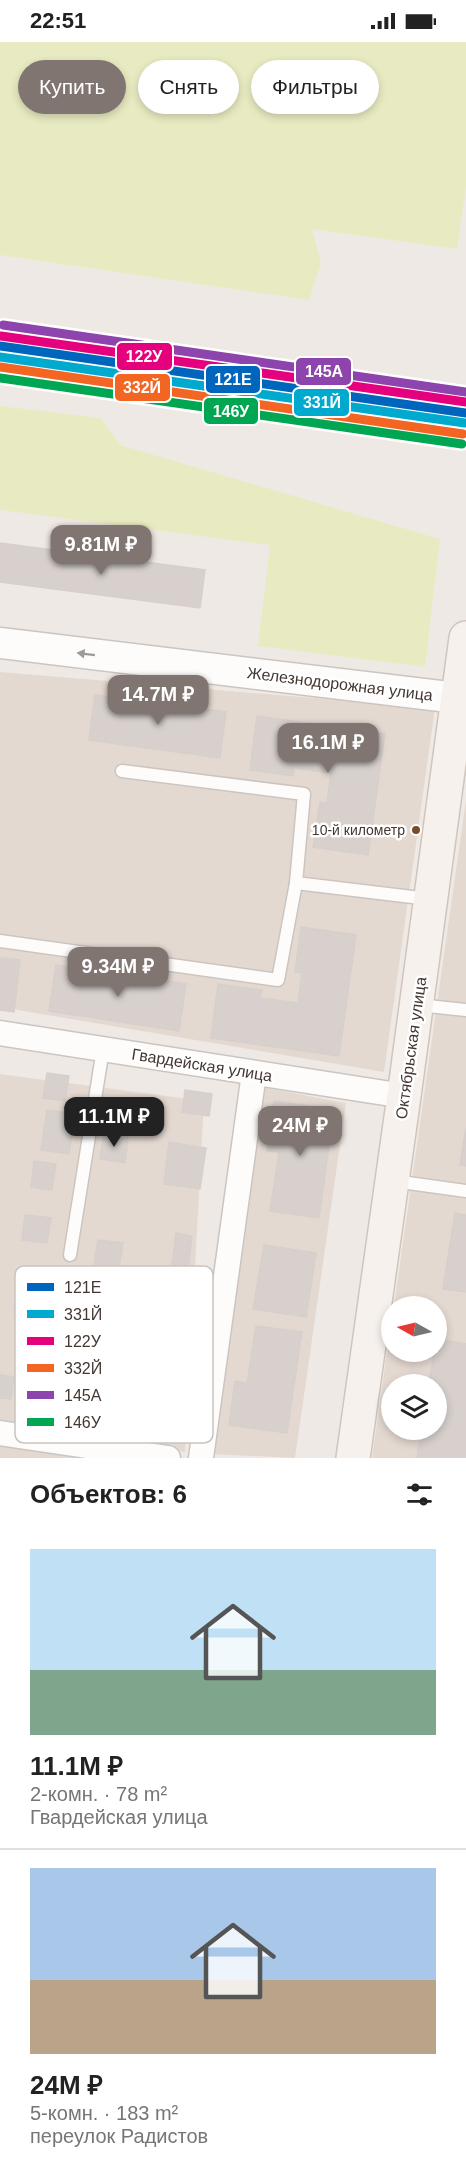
<!DOCTYPE html>
<html lang="ru">
<head>
<meta charset="utf-8">
<style>
	body { margin:0; font-family:Helvetica,sans-serif; background:#f6f6f6; color:#222; height:100vh; display:flex; flex-direction:column; font-size:22px; white-space:nowrap }
	* { box-sizing:border-box; margin:0 }
	p { font-size:20px; color:#767676 }
	.icon { flex:none; width:33px; height:33px; fill:none; stroke:currentColor; stroke-width:2; stroke-linecap:round; stroke-linejoin:round }
	.map { position:relative; height:1416px; overflow:hidden }
	.drawer { display:flex; flex-direction:column; background:#fff; flex:1 }
	.drawer>* { flex:none }
	.banner { position:absolute; left:18px; top:18px; width:430px; height:54px; display:flex; gap:12px }
	.needle { width:39px; rotate:278deg }
	.buttons { position:absolute; left:381px; top:1254px; display:grid; gap:12px }
	.buttons a { display:grid; place-items:center; width:66px; height:66px; border-radius:50%; background:#fff; box-shadow:0 3px 9px #0003; font-size:30px }
	.price { position:absolute; translate:-50% -51px; padding:0 14px; border-radius:12px; background:#807570; color:#fff; font-size:20px; line-height:39px; filter:drop-shadow(0 2px 3px #0008) }
	.price::after { content:''; position:absolute; left:50%; top:36px; width:18px; height:14px; margin-left:-9px; background:inherit; clip-path:polygon(0 0,100% 0,50% 100%) }
	.price.on { background:#222; color:#fff }
	ul { padding:0; list-style:none }
	li { display:grid; align-content:center; gap:12px; height:318px; padding:0 30px }
	li+li { border-top:2px solid #e0e0e0 }
	li span { display:grid; place-items:center; height:186px; border-radius:0px; color:#555 }
	li>.icon { margin-inline-start:auto }
	span .icon { width:108px; height:108px; fill:#fffc; stroke-width:1 }
	li b { font-size:26px }
	h2 { display:flex; justify-content:space-between; align-items:center; height:72px; padding:0 30px; font-size:26px }
	.pill { padding:0 21px; border-radius:27px; background:#fff; box-shadow:0 3px 9px #0003; font-size:21px; line-height:54px }
	.pill.on { background:#807570; color:#fff }
	.status { display:flex; justify-content:space-between; align-items:center; height:42px; padding:0 30px; background:#fff; direction:ltr }
	.status svg { height:16px; fill:currentColor }
	.map>svg:first-child { display:block }
</style>
</head>
<body>
<div class="status"><b>22:51</b><svg viewBox="0 0 49 12"><path d="M0 12V9h3v3zM5 12V6h3v6zM10 12V3h3v9zM15 12V0h3v12zM26 1h20v11H26zM47 4h2v5h-2z"/></svg></div>
<div class="map">
<svg width="466" height="1416" viewBox="0 0 466 1416">
	<rect width="100%" height="100%" fill="#efe9e5"/>
	<g fill="#e4d9d1" fill-rule="evenodd">
		<path d="M 0,630 L 435,666 L 384,1030 L 0,965 Z"/>
		<path d="M 466,758 L 466,1416 L 372,1416 L 391,1281 L 392,1310 L 436,1310 L 436,1264 L 394,1264 ZM 392,1342 L 436,1342 L 436,1388 L 392,1388 Z"/>
		<path d="M 0,1032 L 204,1059 L 185,1410 L 0,1380 Z"/>
		<path d="M 260,1045 L 346,1061 L 295,1416 L 210,1412 Z"/>
		<path d="M 0,1403 L 87,1416 L 0,1416 Z"/>
	</g>
	<g fill="#e8ebc1">
		<path d="M 0,0 L 466,0 L 466,145 L 457,207 L 312,187 L 321,221 L 309,258 L 0,213 Z"/>
		<path d="M 0,364 L 101,376 L 120,403 L 440,497 L 425,625 L 258,604 L 270,503 L 0,468 Z"/>
	</g>
	<g fill="#d7d0cc" stroke="#d7cfcb" stroke-width="1.5">
		<path d="M 0,501 L 205,528 L 200,566 L 0,540 Z"/>
		<path d="M 95,653 L 226,670 L 220,716 L 89,698 Z"/>
		<path d="M 257,674 L 385,692 L 368,813 L 313,805 L 320,760 L 327,761 L 331,731 L 294,726 L 293,734 L 250,728 Z"/>
		<path d="M 301,885 L 356,893 L 339,1014 L 211,996 L 218,942 L 262,948 L 260,956 L 298,961 L 302,931 L 295,930 Z"/>
		<path d="M 0,916 L 20,918 L 14,970 L 0,968 Z"/>
		<path d="M 56,923 L 186,942 L 179,989 L 49,969 Z"/>
		<path d="M 47,1031 L 69,1034 L 65,1059 L 43,1056 Z"/>
		<path d="M 185,1048 L 212,1052 L 209,1074 L 182,1070 Z"/>
		<path d="M 274,1059 L 334,1068 L 319,1176 L 270,1169 L 279,1110 L 267,1109 Z"/>
		<path d="M 47,1068 L 75,1072 L 69,1112 L 41,1108 Z"/>
		<path d="M 466,1086 L 466,1124 L 460,1123 Z"/>
		<path d="M 104,1091 L 128,1094 L 125,1121 L 100,1117 Z"/>
		<path d="M 169,1100 L 206,1106 L 200,1147 L 164,1142 Z"/>
		<path d="M 34,1119 L 56,1122 L 52,1148 L 31,1145 Z"/>
		<path d="M 455,1171 L 466,1173 L 466,1250 L 443,1247 Z"/>
		<path d="M 25,1173 L 51,1176 L 47,1201 L 22,1198 Z"/>
		<path d="M 176,1191 L 192,1194 L 186,1240 L 170,1237 Z"/>
		<path d="M 98,1198 L 123,1201 L 119,1226 L 94,1223 Z"/>
		<path d="M 264,1203 L 316,1211 L 306,1275 L 253,1267 Z"/>
		<path d="M 18,1241 L 42,1245 L 37,1274 L 14,1271 Z"/>
		<path d="M 256,1284 L 302,1290 L 287,1391 L 229,1383 L 235,1339 L 247,1341 Z"/>
		<path d="M 436,1297 L 466,1302 L 466,1416 L 417,1416 L 421,1388 L 436,1388 L 436,1342 L 429,1342 L 434,1310 L 436,1310 Z"/>
		<path d="M 0,1333 L 14,1335 L 11,1357 L 0,1356 Z"/>
	</g>
	<g fill="none" stroke-linecap="round" stroke-linejoin="round">
		<g stroke="#cbc5c1" stroke-width="15">
			<g id="service">
				<path d="M 296,841 L 429,857"/>
				<path d="M 0,899 L 278,938 L 296,841 L 304,752 L 122,729"/>
				<path d="M 418,963 L 466,968"/>
				<path d="M 394,1139 L 466,1149"/>
				<path d="M 70,1213 L 103,1007"/>
			</g>
		</g>
		<g stroke="#cbc5c1" stroke-width="27">
			<g id="minor">
				<path d="M 0,991 L 404,1054"/>
				<path d="M 0,1391 L 168,1416"/>
				<path d="M 201,1416 L 254,1031"/>
			</g>
		</g>
		<g stroke="#cbc5c1" stroke-width="33">
			<path id="tertiary" d="M 0,601 L 457,656"/>
		</g>
		<g stroke="#d0c5bc" stroke-width="36">
			<path id="secondary" d="M 353,1416 L 404,1054 L 466,596"/>
		</g>
		<use href="#service" stroke="#fdfcfb" stroke-width="12"/>
		<use href="#minor" stroke="#fdfcfb" stroke-width="24"/>
		<use href="#tertiary" stroke="#fdfcfb" stroke-width="30"/>
		<use href="#secondary" stroke="#f6f1ec" stroke-width="33"/>
		<g stroke="#fff" stroke-width="14">
			<path id="rail-1" d="M 0,304 L 466,371"/>
		</g>
		<g stroke="#fff" stroke-width="14">
			<path id="rail-2" d="M 0,315 L 465,381"/>
		</g>
		<g stroke="#fff" stroke-width="14">
			<path id="rail-3" d="M 1,294 L 466,360"/>
		</g>
		<g stroke="#fff" stroke-width="14">
			<path id="rail-4" d="M 0,325 L 463,392"/>
		</g>
		<g stroke="#fff" stroke-width="14">
			<path id="rail-5" d="M 3,283 L 466,350"/>
		</g>
		<g stroke="#fff" stroke-width="14">
			<path id="rail-6" d="M 0,336 L 462,402"/>
		</g>
		<use href="#rail-1" stroke="#0065bd" stroke-width="9"/>
		<use href="#rail-2" stroke="#00a9ce" stroke-width="9"/>
		<use href="#rail-3" stroke="#e5007d" stroke-width="9"/>
		<use href="#rail-4" stroke="#f26522" stroke-width="9"/>
		<use href="#rail-5" stroke="#8e44ad" stroke-width="9"/>
		<use href="#rail-6" stroke="#00a651" stroke-width="9"/>
	</g>
	<defs><path id="oneway-solid" d="M-6-.8H1V-3.2L6.5 0L1 3.2V.8H-6Z" transform="scale(1.5)"/></defs>
	<use fill="#a09a96" href="#oneway-solid" transform="translate(86 612) rotate(-173)"/>
	<circle fill="#7a4b2a" stroke="#fff" stroke-width="2" cx="416" cy="788" r="5"/>
	<g text-anchor="middle" dominant-baseline="central" stroke-width="5" stroke-linejoin="round" paint-order="stroke">
		<g font-size="14" fill="#443731" stroke="#fff" text-anchor="end">
			<text x="405" y="788">10-й километр</text>
		</g>
		<g font-size="16" fill="#443731" stroke="#fff">
			<text transform="translate(340 642) rotate(7)">Железнодорожная улица</text>
			<text transform="translate(411 1006) rotate(-82)">Октябрьская улица</text>
			<text transform="translate(202 1023) rotate(9)">Гвардейская улица</text>
		</g>
	</g>
	<rect x="15" y="1224" width="198" height="177" rx="9" fill="#fff" stroke="#c7c3c1" stroke-width="1.5"/>
	<rect x="27" y="1241" width="27" height="8" fill="#0065bd"/>
	<rect x="27" y="1268" width="27" height="8" fill="#00a9ce"/>
	<rect x="27" y="1295" width="27" height="8" fill="#e5007d"/>
	<rect x="27" y="1322" width="27" height="8" fill="#f26522"/>
	<rect x="27" y="1349" width="27" height="8" fill="#8e44ad"/>
	<rect x="27" y="1376" width="27" height="8" fill="#00a651"/>
	<g font-size="16" fill="#443731">
		<text x="64" y="1251">121Е</text>
		<text x="64" y="1278">331Й</text>
		<text x="64" y="1305">122У</text>
		<text x="64" y="1332">332Й</text>
		<text x="64" y="1359">145А</text>
		<text x="64" y="1386">146У</text>
	</g>
	<g stroke="#fff" stroke-width="2">
		<rect x="116" y="300" width="57" height="29" rx="6" fill="#e5007d"/>
		<rect x="295" y="315" width="57" height="29" rx="6" fill="#8e44ad"/>
		<rect x="205" y="323" width="56" height="29" rx="6" fill="#0065bd"/>
		<rect x="114" y="331" width="57" height="29" rx="6" fill="#f26522"/>
		<rect x="293" y="346" width="57" height="29" rx="6" fill="#00a9ce"/>
		<rect x="203" y="355" width="56" height="28" rx="6" fill="#00a651"/>
	</g>
	<g font-size="16" text-anchor="middle" font-weight="bold" fill="#fff">
		<text x="144" y="320">122У</text>
		<text x="324" y="335">145А</text>
		<text x="233" y="343">121Е</text>
		<text x="142" y="351">332Й</text>
		<text x="322" y="366">331Й</text>
		<text x="231" y="375">146У</text>
	</g>
</svg>
<div class="buttons">
<a><svg class="needle" viewBox="-14 -14 28 28"><path d="M0-13l5 13h-10z" fill="#e53935"/><path d="M0 13l5-13h-10z" fill="#767676"/></svg></a>
<a><svg class="icon" aria-label="layers" viewBox="0 0 24 24"><path d="M12 4l9 5-9 5-9-5zM3 14l9 5 9-5"/></svg></a>
</div>
<b class="price" style="left:101px;top:534px">9.81M ₽</b>
<b class="price" style="left:158px;top:684px">14.7M ₽</b>
<b class="price" style="left:328px;top:732px">16.1M ₽</b>
<b class="price" style="left:118px;top:956px">9.34M ₽</b>
<b class="price on" style="left:114px;top:1106px">11.1M ₽</b>
<b class="price" style="left:300px;top:1115px">24M ₽</b>
<div class="banner">
<a class="pill on">Купить</a>
<a class="pill">Снять</a>
<a class="pill">Фильтры</a>
</div>
</div>
<section class="drawer">
<h2>Объектов: 6<svg class="icon" aria-label="filters" viewBox="0 0 24 24"><path d="M4 7h16M4 17h16"/><circle cx="9" cy="7" r="2"/><circle cx="15" cy="17" r="2"/></svg></h2>
<ul>
<li><span style="background:linear-gradient(#bfe0f5 65%,#7fa58c 0)"><svg class="icon" aria-label="home" viewBox="0 0 24 24"><path d="M3 11l9-7 9 7M6 9v11h12V9"/></svg></span><div><b>11.1M ₽</b><p>2-комн. · 78 m²</p><p>Гвардейская улица</p></div></li>
<li><span style="background:linear-gradient(#a9c7e8 60%,#b9a48a 0)"><svg class="icon" aria-label="home" viewBox="0 0 24 24"><path d="M3 11l9-7 9 7M6 9v11h12V9"/></svg></span><div><b>24M ₽</b><p>5-комн. · 183 m²</p><p>переулок Радистов</p></div></li>
</ul>
</section>
</body>
</html>
